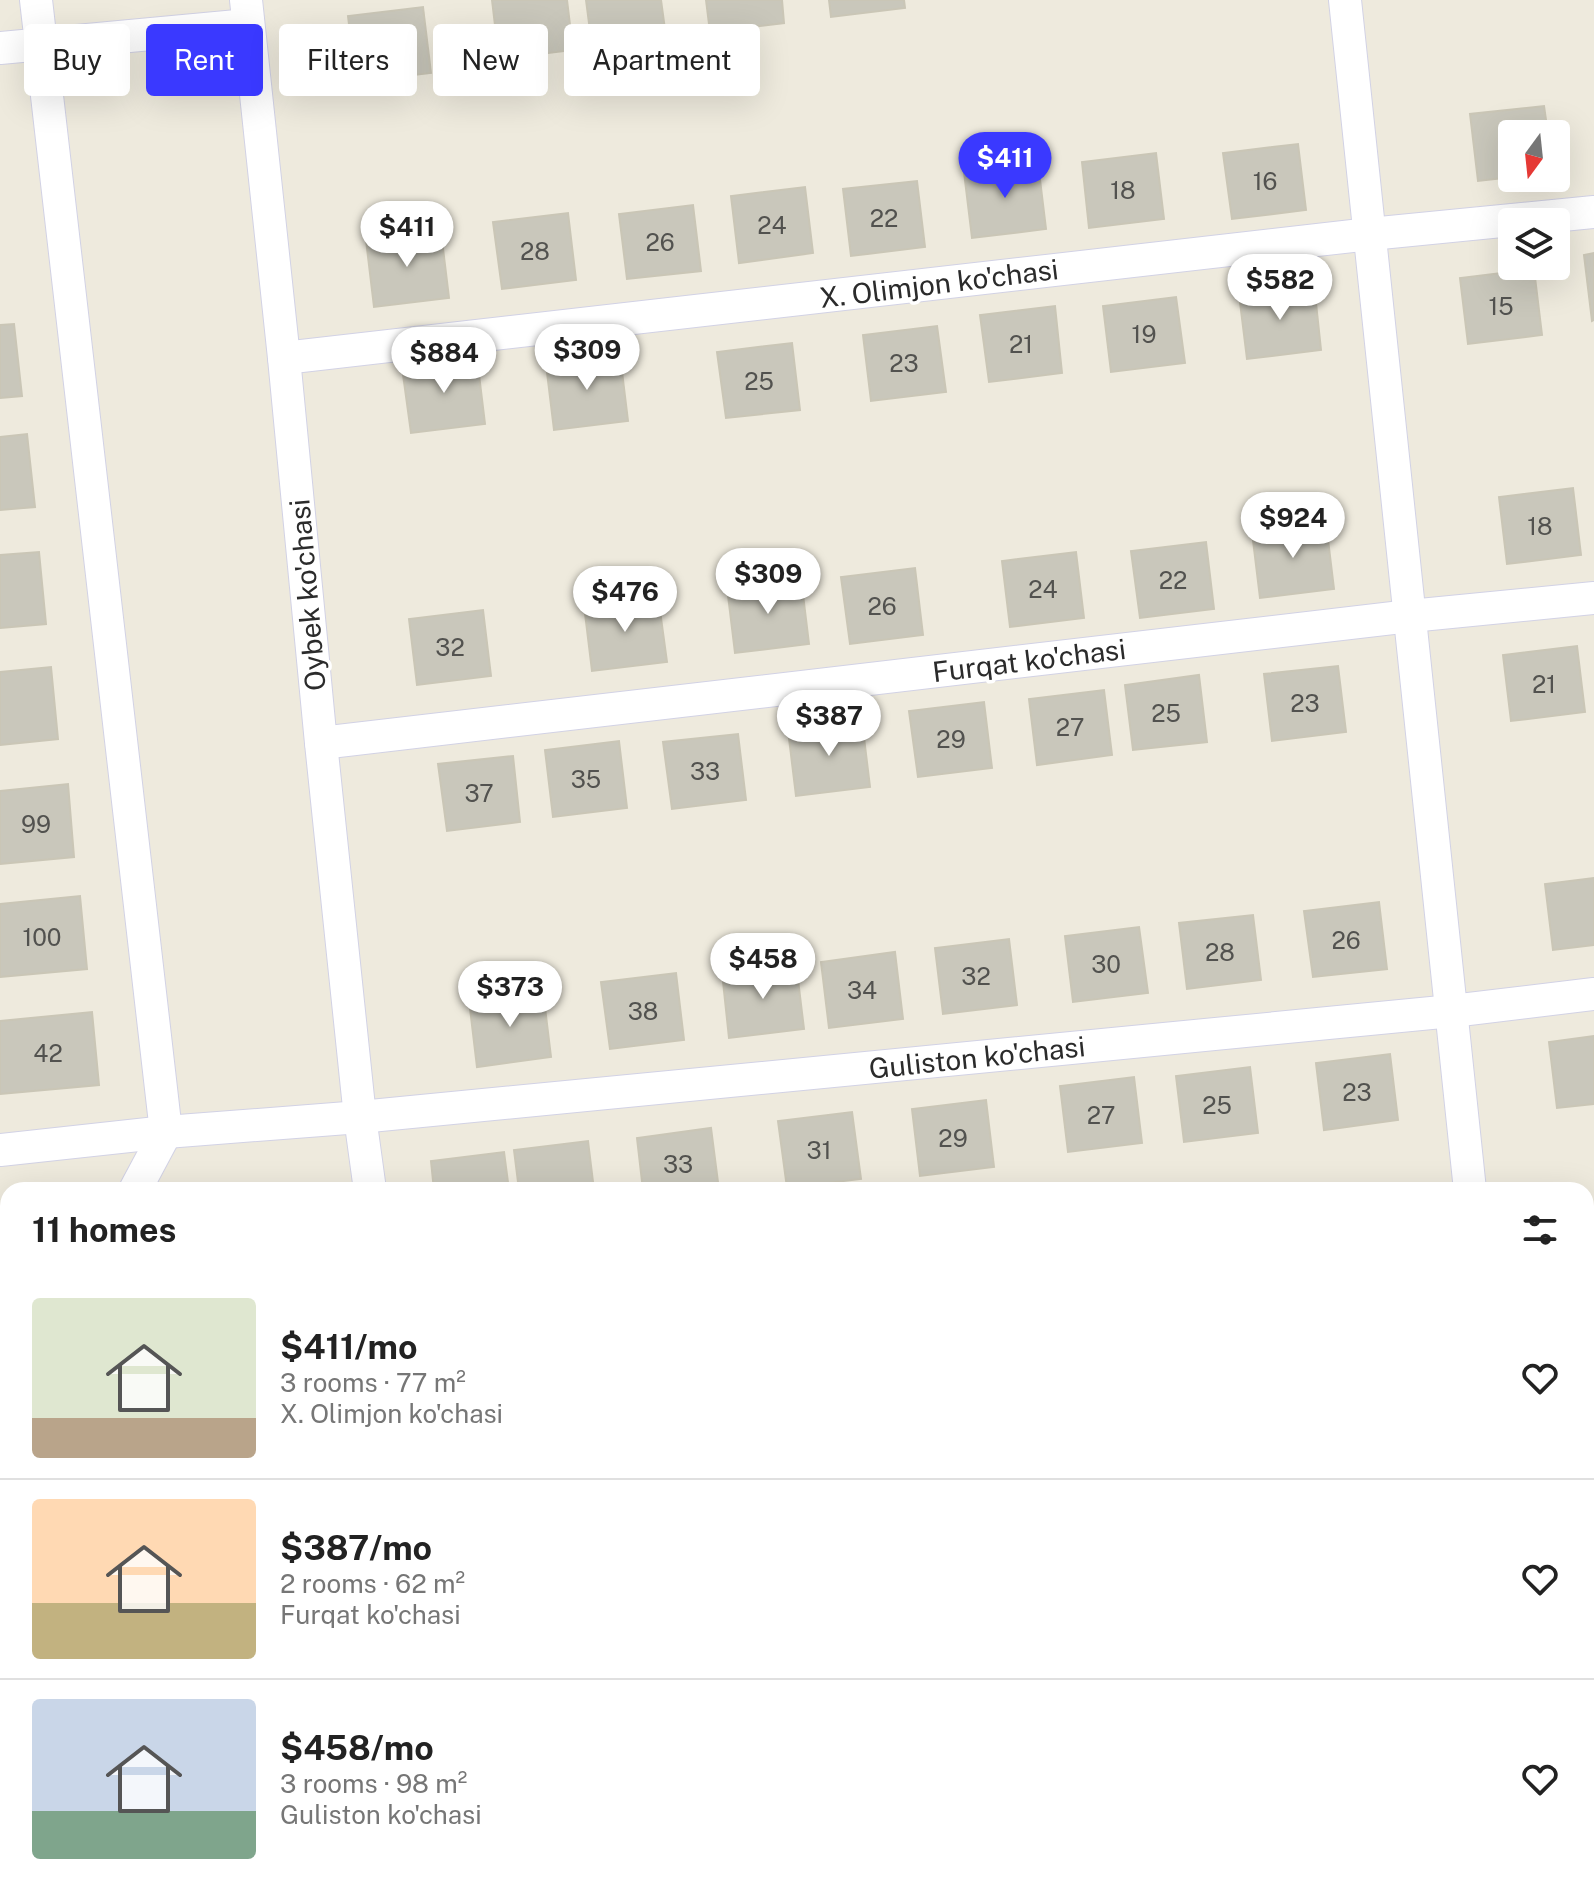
<!DOCTYPE html>
<html lang="en">
<head>
<meta charset="utf-8">
<style>
	body { margin:0; font-family:"Public Sans",sans-serif; background:#f6f6f6; color:#222; height:100vh; display:flex; flex-direction:column; font-size:30px; white-space:nowrap }
	* { box-sizing:border-box; margin:0 }
	p { font-size:26px; color:#767676 }
	.icon { flex:none; width:44px; height:44px; fill:none; stroke:currentColor; stroke-width:2; stroke-linecap:round; stroke-linejoin:round }
	.map { position:relative; flex:1; overflow:hidden }
	.details { position:absolute; left:0px; top:1182px; width:1594px; height:712px; display:flex; flex-direction:column; background:#fff; border-radius:24px 24px 0 0; box-shadow:0 8px 32px #0002 }
	.details>* { flex:none }
	.hud { position:absolute; left:24px; top:24px; width:800px; height:72px; display:flex; gap:16px }
	.needle { width:52px; rotate:195deg }
	.fabs { position:absolute; left:1498px; top:120px; display:grid; gap:16px }
	.fabs a { display:grid; place-items:center; width:72px; height:72px; border-radius:8px; background:#fff; box-shadow:0 8px 32px #0002; font-size:40px }
	.price { position:absolute; translate:-50% -68px; padding:0 18px; border-radius:28px; background:#fff; color:#222; font-size:26px; line-height:52px; filter:drop-shadow(0 2px 4px #0008) }
	.price::after { content:''; position:absolute; left:50%; top:48px; width:24px; height:18px; margin-left:-12px; background:inherit; clip-path:polygon(0 0,100% 0,50% 100%) }
	.price.selected { background:#3a39ff; color:#fff }
	ul { padding:0; list-style:none }
	li { display:flex; align-items:center; gap:24px; height:200px; padding:0 32px }
	li+li { border-top:2px solid #e0e0e0 }
	li span { display:grid; place-items:center; flex:none; width:224px; height:160px; border-radius:8px; color:#555 }
	li>.icon { margin-inline-start:auto }
	span .icon { width:96px; height:96px; fill:#fffc; stroke-width:1 }
	li b { font-size:34px }
	h2 { display:flex; justify-content:space-between; align-items:center; height:96px; padding:0 32px; font-size:34px }
	.tag { padding:0 28px; border-radius:8px; background:#fff; box-shadow:0 8px 32px #0002; font-size:28px; line-height:72px }
	.tag.selected { background:#3a39ff; color:#fff }
	.map>svg:first-child { display:block }
</style>
</head>
<body>
<div class="map">
<svg width="1594" height="1894" viewBox="0 0 1594 1894">
	<rect width="100%" height="100%" fill="#eeeadd"/>
	<path fill="#f0ebcc" d="M 8,1777 L 8,1886 L 248,1886 L 249,1894 L 0,1894 L 0,1792 Z"/>
	<path fill="#b6ef92" d="M 16,1886 L 131,1886 L 127,1894 L 11,1894 Z"/>
	<g fill="#c9c7bb" stroke="#cac6b6" stroke-width="2">
		<path d="M 492,0 L 567,0 L 573,50 L 499,59 Z"/>
		<path d="M 586,0 L 661,0 L 666,37 L 592,46 Z"/>
		<path d="M 706,0 L 782,0 L 784,23 L 710,32 Z"/>
		<path d="M 829,0 L 904,0 L 905,8 L 831,17 Z"/>
		<path d="M 423,7 L 431,73 L 356,82 L 348,16 Z"/>
		<path d="M 1544,106 L 1548,134 L 1512,134 L 1512,177 L 1478,181 L 1470,114 Z"/>
		<path d="M 1298,144 L 1306,210 L 1232,219 L 1223,153 Z"/>
		<path d="M 1156,153 L 1164,219 L 1089,228 L 1082,162 Z"/>
		<path d="M 1038,163 L 1046,229 L 972,238 L 964,172 Z"/>
		<path d="M 917,181 L 925,247 L 851,256 L 843,189 Z"/>
		<path d="M 805,187 L 813,253 L 739,263 L 731,196 Z"/>
		<path d="M 693,205 L 701,271 L 627,279 L 619,214 Z"/>
		<path d="M 568,213 L 576,280 L 502,289 L 493,222 Z"/>
		<path d="M 441,232 L 449,298 L 374,307 L 366,240 Z"/>
		<path d="M 1594,253 L 1594,320 L 1592,321 L 1584,255 Z"/>
		<path d="M 1534,269 L 1542,335 L 1468,344 L 1460,278 Z"/>
		<path d="M 1314,284 L 1321,350 L 1247,359 L 1239,294 Z"/>
		<path d="M 1176,297 L 1185,363 L 1111,372 L 1103,306 Z"/>
		<path d="M 1055,306 L 1062,373 L 989,382 L 980,315 Z"/>
		<path d="M 14,324 L 22,396 L 0,398 L 0,325 Z"/>
		<path d="M 937,326 L 946,392 L 871,401 L 863,335 Z"/>
		<path d="M 792,343 L 800,410 L 726,418 L 717,352 Z"/>
		<path d="M 620,355 L 628,421 L 554,430 L 546,364 Z"/>
		<path d="M 477,358 L 485,424 L 411,433 L 402,367 Z"/>
		<path d="M 27,434 L 35,507 L 0,510 L 0,437 Z"/>
		<path d="M 1573,488 L 1581,555 L 1507,564 L 1499,497 Z"/>
		<path d="M 1326,523 L 1334,589 L 1260,598 L 1252,532 Z"/>
		<path d="M 1206,542 L 1214,609 L 1140,618 L 1131,551 Z"/>
		<path d="M 39,552 L 46,624 L 0,628 L 0,555 Z"/>
		<path d="M 1076,552 L 1084,618 L 1010,627 L 1002,561 Z"/>
		<path d="M 915,568 L 923,635 L 850,644 L 841,577 Z"/>
		<path d="M 801,578 L 809,644 L 735,653 L 727,587 Z"/>
		<path d="M 658,596 L 667,662 L 592,671 L 584,605 Z"/>
		<path d="M 483,610 L 491,676 L 417,685 L 409,619 Z"/>
		<path d="M 1577,646 L 1585,712 L 1511,721 L 1503,655 Z"/>
		<path d="M 1338,666 L 1346,732 L 1272,741 L 1264,674 Z"/>
		<path d="M 51,667 L 58,739 L 0,745 L 0,672 Z"/>
		<path d="M 1199,675 L 1207,742 L 1133,750 L 1125,685 Z"/>
		<path d="M 1104,690 L 1112,755 L 1037,765 L 1029,699 Z"/>
		<path d="M 984,702 L 992,768 L 918,777 L 909,711 Z"/>
		<path d="M 862,721 L 870,787 L 796,796 L 788,730 Z"/>
		<path d="M 738,734 L 746,800 L 672,809 L 663,742 Z"/>
		<path d="M 619,741 L 627,808 L 553,817 L 545,750 Z"/>
		<path d="M 513,756 L 520,822 L 447,831 L 438,764 Z"/>
		<path d="M 68,784 L 74,857 L 0,864 L 0,791 Z"/>
		<path d="M 1594,878 L 1594,945 L 1553,950 L 1545,884 Z"/>
		<path d="M 80,896 L 87,969 L 0,977 L 0,904 Z"/>
		<path d="M 1379,902 L 1387,969 L 1313,977 L 1304,911 Z"/>
		<path d="M 1253,915 L 1261,980 L 1187,989 L 1179,923 Z"/>
		<path d="M 1139,927 L 1148,993 L 1073,1002 L 1065,936 Z"/>
		<path d="M 1009,939 L 1017,1005 L 943,1014 L 935,948 Z"/>
		<path d="M 895,952 L 903,1019 L 829,1028 L 821,962 Z"/>
		<path d="M 796,963 L 804,1029 L 729,1038 L 722,972 Z"/>
		<path d="M 676,973 L 684,1040 L 610,1049 L 601,982 Z"/>
		<path d="M 543,991 L 551,1057 L 477,1067 L 469,1000 Z"/>
		<path d="M 92,1012 L 99,1085 L 0,1094 L 0,1021 Z"/>
		<path d="M 1594,1036 L 1594,1104 L 1557,1108 L 1549,1042 Z"/>
		<path d="M 1390,1054 L 1398,1120 L 1324,1130 L 1316,1063 Z"/>
		<path d="M 1250,1067 L 1258,1133 L 1184,1142 L 1176,1076 Z"/>
		<path d="M 1134,1077 L 1142,1143 L 1068,1152 L 1060,1086 Z"/>
		<path d="M 986,1100 L 994,1167 L 920,1176 L 912,1109 Z"/>
		<path d="M 852,1112 L 861,1179 L 787,1188 L 778,1121 Z"/>
		<path d="M 711,1128 L 719,1190 L 643,1190 L 637,1138 Z"/>
		<path d="M 588,1141 L 594,1190 L 519,1190 L 514,1150 Z"/>
		<path d="M 504,1152 L 509,1190 L 434,1190 L 431,1161 Z"/>
		<path d="M 1594,1266 L 1594,1333 L 1589,1334 L 1586,1308 L 1586,1267 Z"/>
		<path d="M 1594,1445 L 1594,1509 L 1587,1510 L 1586,1446 Z"/>
		<path d="M 561,1886 L 637,1886 L 638,1894 L 562,1894 Z"/>
		<path d="M 681,1886 L 756,1886 L 757,1894 L 682,1894 Z"/>
		<path d="M 781,1886 L 844,1886 L 782,1893 Z"/>
	</g>
	<g fill="none" stroke-linecap="round" stroke-linejoin="round">
		<g stroke="#d2d2e5" stroke-width="34">
			<g id="street">
				<path d="M 36,0 L 166,1132 L 135,1190"/>
				<path d="M 246,0 L 284,358 L 321,743 L 360,1117 L 370,1190"/>
				<path d="M 1345,0 L 1470,1190"/>
				<path d="M 0,48 L 248,25"/>
				<path d="M 284,358 L 1370,234 L 1594,212"/>
				<path d="M 321,743 L 1410,616 L 1594,598"/>
				<path d="M 0,1150 L 166,1132 L 360,1117 L 1452,1011 L 1594,994"/>
				<path d="M 1586,1379 L 1594,1378"/>
				<path d="M 0,1447 L 8,1432"/>
				<path d="M 1586,1815 L 1594,1814"/>
				<path d="M 460,1886 L 461,1894"/>
				<path d="M 1543,1886 L 1544,1894"/>
			</g>
		</g>
		<use href="#street" stroke="#fff" stroke-width="32"/>
	</g>
	<g text-anchor="middle" dominant-baseline="central" stroke-width="7" stroke-linejoin="round" paint-order="stroke">
		<g font-size="24" fill="#52524f">
			<text x="1265" y="181">16</text>
			<text x="1123" y="190">18</text>
			<text x="884" y="218">22</text>
			<text x="772" y="225">24</text>
			<text x="660" y="242">26</text>
			<text x="535" y="251">28</text>
			<text x="1501" y="306">15</text>
			<text x="1144" y="334">19</text>
			<text x="1021" y="344">21</text>
			<text x="904" y="363">23</text>
			<text x="759" y="381">25</text>
			<text x="1540" y="526">18</text>
			<text x="1173" y="580">22</text>
			<text x="1043" y="589">24</text>
			<text x="882" y="606">26</text>
			<text x="450" y="647">32</text>
			<text x="1544" y="684">21</text>
			<text x="1305" y="703">23</text>
			<text x="1166" y="713">25</text>
			<text x="1070" y="727">27</text>
			<text x="951" y="739">29</text>
			<text x="705" y="771">33</text>
			<text x="586" y="779">35</text>
			<text x="479" y="793">37</text>
			<text x="36" y="824">99</text>
			<text x="42" y="937">100</text>
			<text x="1346" y="940">26</text>
			<text x="1220" y="952">28</text>
			<text x="1106" y="964">30</text>
			<text x="976" y="976">32</text>
			<text x="862" y="990">34</text>
			<text x="643" y="1011">38</text>
			<text x="48" y="1053">42</text>
			<text x="1357" y="1092">23</text>
			<text x="1217" y="1105">25</text>
			<text x="1101" y="1115">27</text>
			<text x="953" y="1138">29</text>
			<text x="819" y="1150">31</text>
			<text x="678" y="1164">33</text>
		</g>
		<g font-size="28" fill="#2b2b2b" stroke="#fff">
			<text transform="translate(939 283) rotate(-7)">X. Olimjon ko'chasi</text>
			<text transform="translate(307 595) rotate(-95)">Oybek ko'chasi</text>
			<text transform="translate(1029 660) rotate(-7)">Furqat ko'chasi</text>
			<text transform="translate(977 1057) rotate(-6)">Guliston ko'chasi</text>
		</g>
	</g>
</svg>
<div class="fabs">
<a><svg class="needle" viewBox="-14 -14 28 28"><path d="M0-13l5 13h-10z" fill="#e53935"/><path d="M0 13l5-13h-10z" fill="#767676"/></svg></a>
<a><svg class="icon" aria-label="layers" viewBox="0 0 24 24"><path d="M12 4l9 5-9 5-9-5zM3 14l9 5 9-5"/></svg></a>
</div>
<b class="price selected" style="left:1005px;top:200px">$411</b>
<b class="price" style="left:407px;top:269px">$411</b>
<b class="price" style="left:1280px;top:322px">$582</b>
<b class="price" style="left:587px;top:392px">$309</b>
<b class="price" style="left:444px;top:395px">$884</b>
<b class="price" style="left:1293px;top:560px">$924</b>
<b class="price" style="left:768px;top:616px">$309</b>
<b class="price" style="left:625px;top:634px">$476</b>
<b class="price" style="left:829px;top:758px">$387</b>
<b class="price" style="left:763px;top:1001px">$458</b>
<b class="price" style="left:510px;top:1029px">$373</b>
<div class="hud">
<a class="tag">Buy</a>
<a class="tag selected">Rent</a>
<a class="tag">Filters</a>
<a class="tag">New</a>
<a class="tag">Apartment</a>
</div>
<section class="details">
<h2>11 homes<svg class="icon" aria-label="filters" viewBox="0 0 24 24"><path d="M4 7h16M4 17h16"/><circle cx="9" cy="7" r="2"/><circle cx="15" cy="17" r="2"/></svg></h2>
<ul>
<li><span style="background:linear-gradient(#dfe7d0 75%,#b9a48a 0)"><svg class="icon" aria-label="home" viewBox="0 0 24 24"><path d="M3 11l9-7 9 7M6 9v11h12V9"/></svg></span><div><b>$411/mo</b><p>3 rooms · 77 m²</p><p>X. Olimjon ko'chasi</p></div><svg class="icon" aria-label="heart" viewBox="0 0 24 24"><path d="M12 20l-8-8c-3-5 5-10 8-4 3-6 11-1 8 4z"/></svg></li>
<li><span style="background:linear-gradient(#ffd9b3 65%,#c2b280 0)"><svg class="icon" aria-label="home" viewBox="0 0 24 24"><path d="M3 11l9-7 9 7M6 9v11h12V9"/></svg></span><div><b>$387/mo</b><p>2 rooms · 62 m²</p><p>Furqat ko'chasi</p></div><svg class="icon" aria-label="heart" viewBox="0 0 24 24"><path d="M12 20l-8-8c-3-5 5-10 8-4 3-6 11-1 8 4z"/></svg></li>
<li><span style="background:linear-gradient(#c9d6e8 70%,#7fa58c 0)"><svg class="icon" aria-label="home" viewBox="0 0 24 24"><path d="M3 11l9-7 9 7M6 9v11h12V9"/></svg></span><div><b>$458/mo</b><p>3 rooms · 98 m²</p><p>Guliston ko'chasi</p></div><svg class="icon" aria-label="heart" viewBox="0 0 24 24"><path d="M12 20l-8-8c-3-5 5-10 8-4 3-6 11-1 8 4z"/></svg></li>
</ul>
</section>
</div>
</body>
</html>
